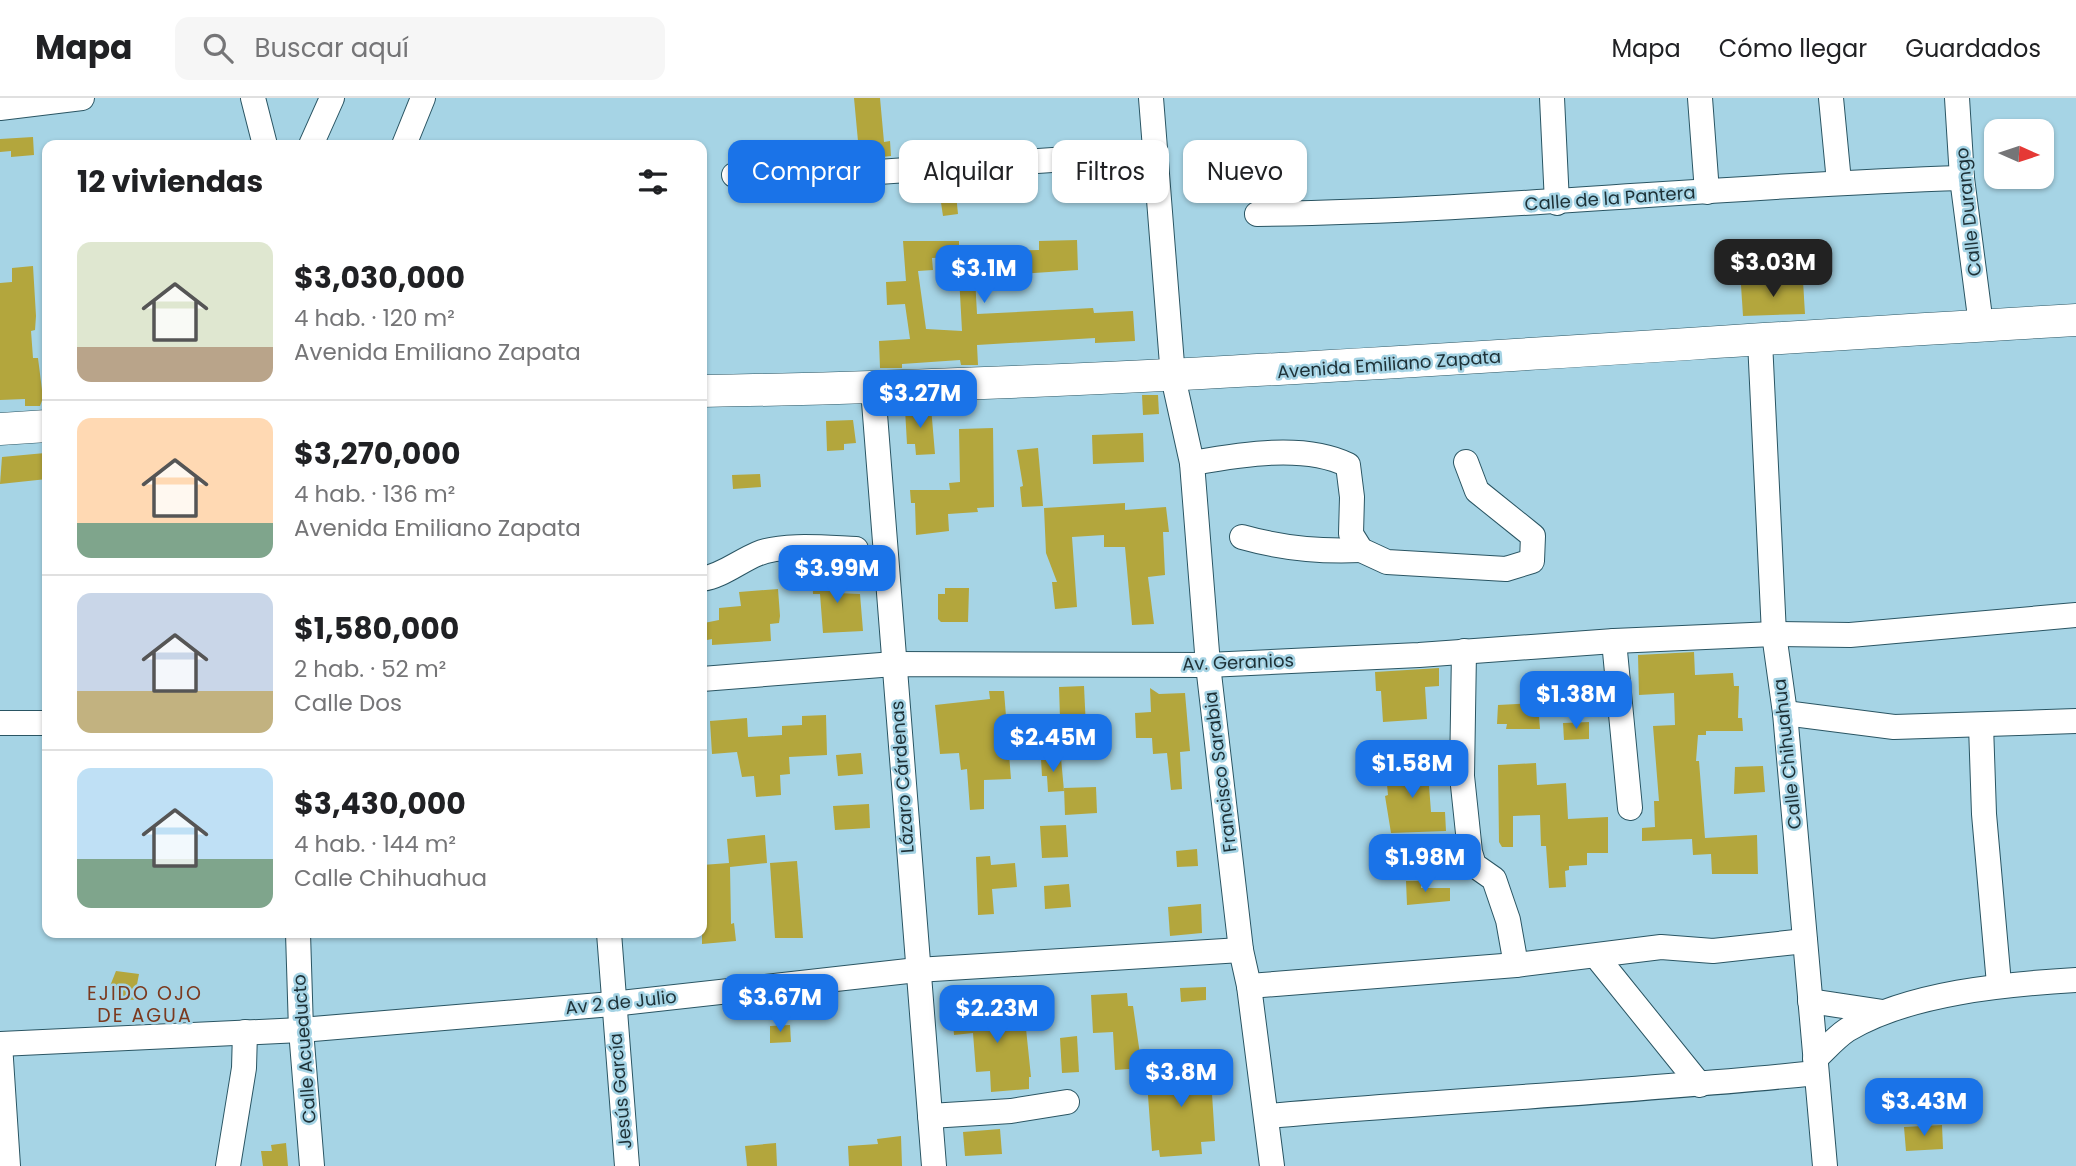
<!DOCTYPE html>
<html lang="es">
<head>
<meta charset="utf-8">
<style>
	body { margin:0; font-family:Poppins,sans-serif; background:#f6f6f6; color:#202124; height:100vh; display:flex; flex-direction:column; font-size:26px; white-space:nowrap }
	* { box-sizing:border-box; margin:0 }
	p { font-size:23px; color:#757577 }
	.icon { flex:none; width:38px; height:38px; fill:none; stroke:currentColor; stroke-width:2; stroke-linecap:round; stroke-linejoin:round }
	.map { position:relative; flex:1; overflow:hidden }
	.details { position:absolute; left:42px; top:42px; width:665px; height:798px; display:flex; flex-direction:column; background:#fff; border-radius:14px; box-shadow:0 2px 5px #0004 }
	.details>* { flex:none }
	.hud { position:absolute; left:728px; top:42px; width:665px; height:63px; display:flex; gap:14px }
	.needle { width:46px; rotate:93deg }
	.buttons { position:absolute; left:1984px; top:21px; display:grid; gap:14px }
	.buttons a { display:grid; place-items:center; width:70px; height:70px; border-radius:14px; background:#fff; box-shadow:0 2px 5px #0004; font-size:35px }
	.price { position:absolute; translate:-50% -60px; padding:0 16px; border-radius:14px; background:#1a73e8; color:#fff; font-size:23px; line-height:46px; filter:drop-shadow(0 2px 4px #0008) }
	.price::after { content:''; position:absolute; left:50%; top:42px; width:21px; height:16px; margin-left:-10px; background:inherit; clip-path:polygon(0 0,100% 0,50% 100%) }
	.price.current { background:#222; color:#fff }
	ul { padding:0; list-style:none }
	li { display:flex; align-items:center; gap:21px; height:175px; padding:0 35px }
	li+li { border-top:2px solid #e0e0e0 }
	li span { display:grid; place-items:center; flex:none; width:196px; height:140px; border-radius:14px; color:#555 }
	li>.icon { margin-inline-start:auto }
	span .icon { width:84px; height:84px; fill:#fffc; stroke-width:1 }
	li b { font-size:30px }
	h2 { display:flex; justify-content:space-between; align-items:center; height:84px; padding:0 35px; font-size:30px }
	.tag { padding:0 24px; border-radius:14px; background:#fff; box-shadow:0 2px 5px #0004; font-size:24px; line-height:63px }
	.tag.current { background:#1a73e8; color:#fff }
	header { display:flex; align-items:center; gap:42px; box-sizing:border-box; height:98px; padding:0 35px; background:#fff; border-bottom:2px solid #e0e0e0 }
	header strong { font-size:33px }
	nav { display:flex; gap:38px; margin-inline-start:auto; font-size:24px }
	.search { width:490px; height:63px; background:#f6f6f6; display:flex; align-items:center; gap:18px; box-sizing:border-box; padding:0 24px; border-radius:14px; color:#757577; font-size:26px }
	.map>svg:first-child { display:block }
</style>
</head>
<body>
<header>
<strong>Mapa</strong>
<div class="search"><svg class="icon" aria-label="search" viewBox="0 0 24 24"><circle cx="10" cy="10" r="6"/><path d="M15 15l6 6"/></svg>Buscar aquí</div>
<nav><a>Mapa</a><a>Cómo llegar</a><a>Guardados</a></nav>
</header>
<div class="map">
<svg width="2076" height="1068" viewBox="0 0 2076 1068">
	<rect width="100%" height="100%" fill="#a6d4e5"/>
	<g fill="#b3a63d" fill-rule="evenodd">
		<path d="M 854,0 L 880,0 L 884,44 L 890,43 L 891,58 L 872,60 L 872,53 L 859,54 Z"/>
		<path d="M 33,39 L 34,57 L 11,59 L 11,53 L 0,54 L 0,41 Z"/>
		<path d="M 956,96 L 958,116 L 943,118 L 940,98 Z"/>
		<path d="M 1077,142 L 1078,172 L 975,179 L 977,216 L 1093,210 L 1094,215 L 1133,213 L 1135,243 L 1095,245 L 1095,240 L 977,247 L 978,267 L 961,267 L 960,262 L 902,266 L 902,270 L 880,270 L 879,243 L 910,241 L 905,206 L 887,207 L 886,184 L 906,183 L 903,143 L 959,143 L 959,154 L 1039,152 L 1039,143 ZM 958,159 L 962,233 L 926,231 L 918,173 L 933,172 L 932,160 Z"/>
		<path d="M 33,168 L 36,218 L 35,232 L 31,233 L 33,260 L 38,260 L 43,300 L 40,308 L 25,308 L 25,301 L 0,302 L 0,185 L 12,184 L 12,170 Z"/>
		<path d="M 1803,183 L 1805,216 L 1743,218 L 1741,187 Z"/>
		<path d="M 1142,297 L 1158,297 L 1159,316 L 1143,317 Z"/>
		<path d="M 931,309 L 935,356 L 916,357 L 915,346 L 907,346 L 905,311 Z"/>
		<path d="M 853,322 L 856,345 L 844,346 L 844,352 L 827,353 L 826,323 Z"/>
		<path d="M 993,330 L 994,409 L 977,410 L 978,414 L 948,416 L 949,433 L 916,437 L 915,405 L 911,405 L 910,392 L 950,392 L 949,385 L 960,384 L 959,331 Z"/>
		<path d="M 1143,335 L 1144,364 L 1093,366 L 1092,337 Z"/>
		<path d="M 1038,350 L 1043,408 L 1022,409 L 1020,389 L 1023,388 L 1017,352 Z"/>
		<path d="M 45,355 L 47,381 L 0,386 L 2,359 Z"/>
		<path d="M 760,376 L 761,389 L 733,391 L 732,377 Z"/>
		<path d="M 1125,405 L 1125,412 L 1166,409 L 1169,434 L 1163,434 L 1165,477 L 1148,479 L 1154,526 L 1132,527 L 1125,449 L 1104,449 L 1104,437 L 1072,439 L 1077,509 L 1055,511 L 1052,484 L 1057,484 L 1046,455 L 1044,410 Z"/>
		<path d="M 812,471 L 828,471 L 828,483 L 836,483 L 837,495 L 860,496 L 863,533 L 823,535 L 820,496 L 813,496 Z"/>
		<path d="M 945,490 L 969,490 L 968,524 L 941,524 L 938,521 L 938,496 L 945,496 Z"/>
		<path d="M 778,491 L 780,518 L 779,525 L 770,526 L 771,543 L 712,547 L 712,541 L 707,542 L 704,525 L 719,522 L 719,510 L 741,508 L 739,494 Z"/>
		<path d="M 1694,554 L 1695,577 L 1733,575 L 1734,588 L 1739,588 L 1738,620 L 1742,620 L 1743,633 L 1706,633 L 1706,637 L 1698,637 L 1696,663 L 1699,663 L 1705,740 L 1757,737 L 1758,776 L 1712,776 L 1711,756 L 1693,757 L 1692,741 L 1642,743 L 1642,730 L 1655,729 L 1654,703 L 1659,703 L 1653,628 L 1675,627 L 1674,595 L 1639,597 L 1638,557 Z"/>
		<path d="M 1439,570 L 1439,588 L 1425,589 L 1427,621 L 1383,624 L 1381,593 L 1376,593 L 1375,574 Z"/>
		<path d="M 1084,588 L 1087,651 L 1061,653 L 1059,589 Z"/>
		<path d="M 1150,590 L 1159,596 L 1185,595 L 1190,653 L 1180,654 L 1182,691 L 1171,692 L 1167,655 L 1153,656 L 1152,640 L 1136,640 L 1135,615 L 1151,614 Z"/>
		<path d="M 989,593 L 1004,593 L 1011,681 L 984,682 L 984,711 L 970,712 L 967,671 L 961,672 L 959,655 L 940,656 L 935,607 L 990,601 Z"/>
		<path d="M 1538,605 L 1540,631 L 1506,631 L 1507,626 L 1497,626 L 1498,607 Z"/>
		<path d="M 826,617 L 827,657 L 789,659 L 790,676 L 780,677 L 781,697 L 756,699 L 754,678 L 742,679 L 737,654 L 712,656 L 710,623 L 747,620 L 748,639 L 782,637 L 782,628 L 802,627 L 802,618 Z"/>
		<path d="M 1589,624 L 1589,641 L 1564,642 L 1563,625 Z"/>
		<path d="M 1420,653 L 1423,674 L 1428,674 L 1431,714 L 1445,714 L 1446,733 L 1391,735 L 1385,698 L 1388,697 L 1386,676 L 1403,675 L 1406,654 Z"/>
		<path d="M 861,655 L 863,676 L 838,678 L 836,657 Z"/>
		<path d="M 1061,660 L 1064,693 L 1048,694 L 1047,678 L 1042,678 L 1041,661 Z"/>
		<path d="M 1536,665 L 1537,687 L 1566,685 L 1568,721 L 1608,719 L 1608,755 L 1587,755 L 1587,767 L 1569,768 L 1569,772 L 1565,773 L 1566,789 L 1549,790 L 1546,748 L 1541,748 L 1540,717 L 1513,718 L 1513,749 L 1502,749 L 1499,744 L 1498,667 Z"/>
		<path d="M 1763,668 L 1765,694 L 1734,696 L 1735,669 Z"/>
		<path d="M 1096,689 L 1097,715 L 1065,717 L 1064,690 Z"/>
		<path d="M 869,706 L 870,730 L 835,732 L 833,708 Z"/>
		<path d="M 1066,727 L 1068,759 L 1042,760 L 1040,728 Z"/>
		<path d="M 765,737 L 767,765 L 730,769 L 731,826 L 734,825 L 736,843 L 702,846 L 702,767 L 729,765 L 727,741 Z"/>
		<path d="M 1197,751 L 1198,768 L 1177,769 L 1176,753 Z"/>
		<path d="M 990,758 L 991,767 L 1015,765 L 1017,789 L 992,791 L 994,816 L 978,817 L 976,759 Z"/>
		<path d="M 797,763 L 803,840 L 775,840 L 770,765 Z"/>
		<path d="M 1406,783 L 1421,783 L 1421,790 L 1450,790 L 1450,803 L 1407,807 Z"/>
		<path d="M 1069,786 L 1071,809 L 1045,811 L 1044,788 Z"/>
		<path d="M 1201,806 L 1202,835 L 1170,838 L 1168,809 Z"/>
		<path d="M 116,873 L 139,876 L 134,902 L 115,900 L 116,888 L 110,888 Z"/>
		<path d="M 1206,889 L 1206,902 L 1181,904 L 1180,890 Z"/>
		<path d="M 1127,895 L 1128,908 L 1133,908 L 1142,970 L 1115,972 L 1113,934 L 1093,935 L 1091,897 Z"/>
		<path d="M 954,904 L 968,904 L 968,912 L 1006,910 L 1007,916 L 1012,916 L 1013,921 L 1025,921 L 1031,979 L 1029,979 L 1029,991 L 991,994 L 990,973 L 976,974 L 973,935 L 954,937 L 952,912 L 955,912 Z"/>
		<path d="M 790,927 L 791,944 L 770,945 L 770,928 Z"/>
		<path d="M 1077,938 L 1079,974 L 1062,975 L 1060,940 Z"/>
		<path d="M 1210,964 L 1215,1043 L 1201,1044 L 1202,1056 L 1160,1059 L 1159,1052 L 1152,1053 L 1146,970 Z"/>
		<path d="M 1942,1027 L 1943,1051 L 1906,1053 L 1904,1029 Z"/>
		<path d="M 1000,1031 L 1002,1056 L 965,1058 L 963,1034 Z"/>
		<path d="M 901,1038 L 902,1068 L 849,1068 L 848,1048 L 878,1046 L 877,1041 Z"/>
		<path d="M 286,1045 L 288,1068 L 263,1068 L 261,1053 L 272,1053 L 271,1047 Z"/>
		<path d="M 776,1045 L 777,1068 L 747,1068 L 745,1048 Z"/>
	</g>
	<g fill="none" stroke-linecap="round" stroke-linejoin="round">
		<g stroke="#2a5563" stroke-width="26">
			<g id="minor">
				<path d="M 253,0 L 265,47"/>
				<path d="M 1151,0 L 1173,279 L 1192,365 L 1208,567 L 1241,852 L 1249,888 L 1272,1068"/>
				<path d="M 1552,0 L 1557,105"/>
				<path d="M 1700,0 L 1707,94"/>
				<path d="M 1831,0 L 1839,84"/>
				<path d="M 1957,0 L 1962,80 L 1981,227"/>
				<path d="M 0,10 L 82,0"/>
				<path d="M 311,47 L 332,0"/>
				<path d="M 404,47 L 423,0"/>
				<path d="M 734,77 L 849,76 L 1154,55"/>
				<path d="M 1257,116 C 1493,113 1727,87 1962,80"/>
				<path d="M 1760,243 L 1774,536 L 1785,615 L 1825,1068"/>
				<path d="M 873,291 L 934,1068"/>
				<path d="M 1192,365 C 1238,357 1304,345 1348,367 L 1352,399 L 1351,436 L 1361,452 L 1387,464 L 1506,471 L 1532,463 L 1533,438 L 1477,393 L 1466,364"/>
				<path d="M 1242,439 C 1281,450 1320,454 1361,452"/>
				<path d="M 702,481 C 722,478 738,464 757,456 C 782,445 829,450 856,451"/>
				<path d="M 1614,543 L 1630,710"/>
				<path d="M 1464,553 L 1462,678 L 1470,754 L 1474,767 L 1494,781 L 1508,822 L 1516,867"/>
				<path d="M 702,581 L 894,566 L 1208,567 L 1419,557 L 1614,543 L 1774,536 L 1850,537 L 2076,517"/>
				<path d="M 1785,615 L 1894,629 L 2076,623"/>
				<path d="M 0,625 L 47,625"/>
				<path d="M 1981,627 L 1984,716 L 1999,886"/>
				<path d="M 298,835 L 301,932 L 312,1068"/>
				<path d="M 609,835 L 627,1068"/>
				<path d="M 1596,858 L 1700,987"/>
				<path d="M 1249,888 L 1516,867 L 1661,849 L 1713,853 L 1805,843"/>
				<path d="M 1810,903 L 1883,914"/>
				<path d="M 0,946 L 301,932 L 612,906 L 917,872 L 1241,852"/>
				<path d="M 0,946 L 8,1068"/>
				<path d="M 1815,961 C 1825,952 1835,940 1847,932 C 1908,895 2006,886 2076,882"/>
				<path d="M 930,1018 L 1011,1013 L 1067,1004"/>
				<path d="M 1267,1018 C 1450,1002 1634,994 1816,975"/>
				<path d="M 228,1068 L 244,970 L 245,934"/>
			</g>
		</g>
		<g stroke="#2a5563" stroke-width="33">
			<g id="major">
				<path d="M 702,293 C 1161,286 1618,248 2076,222"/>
				<path d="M 0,331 L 47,328"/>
			</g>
		</g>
		<use href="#minor" stroke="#fff" stroke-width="24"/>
		<use href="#major" stroke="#fff" stroke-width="32"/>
	</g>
	<g text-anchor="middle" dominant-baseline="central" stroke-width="5" stroke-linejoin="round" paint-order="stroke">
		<g font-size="18" fill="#1d3036" stroke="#a6d4e5">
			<text transform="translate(1610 100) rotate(-4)">Calle de la Pantera</text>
			<text transform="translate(1968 114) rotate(-96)">Calle Durango</text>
			<text transform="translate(1389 266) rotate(-4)">Avenida Emiliano Zapata</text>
			<text transform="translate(1238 564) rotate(-2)">Av. Geranios</text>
			<text transform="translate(1787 656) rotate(-96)">Calle Chihuahua</text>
			<text transform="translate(1220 674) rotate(-97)">Francisco Sarabia</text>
			<text transform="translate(902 679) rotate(-94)">Lázaro Cárdenas</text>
			<text transform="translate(621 904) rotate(-6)">Av 2 de Julio</text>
			<text transform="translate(304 951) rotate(-94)">Calle Acueducto</text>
			<text transform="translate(620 993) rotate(-95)">Jesús García</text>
		</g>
		<g font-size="19" letter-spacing="2" fill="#7b391e" stroke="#a6d4e5">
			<text x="145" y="895">EJIDO OJO<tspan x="145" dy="22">DE AGUA</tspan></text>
		</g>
	</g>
</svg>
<div class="buttons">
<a><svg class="needle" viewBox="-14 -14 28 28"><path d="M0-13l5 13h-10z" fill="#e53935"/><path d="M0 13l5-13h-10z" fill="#757577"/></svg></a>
</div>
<b class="price current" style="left:1773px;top:201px">$3.03M</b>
<b class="price" style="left:984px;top:207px">$3.1M</b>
<b class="price" style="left:920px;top:332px">$3.27M</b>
<b class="price" style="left:837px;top:507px">$3.99M</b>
<b class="price" style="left:1576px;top:633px">$1.38M</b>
<b class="price" style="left:1053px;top:676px">$2.45M</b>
<b class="price" style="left:1412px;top:702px">$1.58M</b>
<b class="price" style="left:1425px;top:796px">$1.98M</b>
<b class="price" style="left:780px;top:936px">$3.67M</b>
<b class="price" style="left:997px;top:947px">$2.23M</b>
<b class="price" style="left:1181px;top:1011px">$3.8M</b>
<b class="price" style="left:1924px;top:1040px">$3.43M</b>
<div class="hud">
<a class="tag current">Comprar</a>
<a class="tag">Alquilar</a>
<a class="tag">Filtros</a>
<a class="tag">Nuevo</a>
</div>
<section class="details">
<h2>12 viviendas<svg class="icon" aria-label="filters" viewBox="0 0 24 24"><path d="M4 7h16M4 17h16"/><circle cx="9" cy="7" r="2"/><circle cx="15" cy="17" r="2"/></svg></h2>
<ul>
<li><span style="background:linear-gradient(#dfe7d0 75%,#b9a48a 0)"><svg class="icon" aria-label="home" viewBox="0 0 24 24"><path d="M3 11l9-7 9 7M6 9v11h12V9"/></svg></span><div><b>$3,030,000</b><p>4 hab. · 120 m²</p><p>Avenida Emiliano Zapata</p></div></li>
<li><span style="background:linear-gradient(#ffd9b3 75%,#7fa58c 0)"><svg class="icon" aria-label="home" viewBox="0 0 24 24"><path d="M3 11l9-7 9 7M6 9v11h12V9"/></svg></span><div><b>$3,270,000</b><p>4 hab. · 136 m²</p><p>Avenida Emiliano Zapata</p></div></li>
<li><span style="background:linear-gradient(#c9d6e8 70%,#c2b280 0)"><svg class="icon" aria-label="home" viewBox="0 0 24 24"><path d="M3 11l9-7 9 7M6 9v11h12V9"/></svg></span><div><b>$1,580,000</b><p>2 hab. · 52 m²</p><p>Calle Dos</p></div></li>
<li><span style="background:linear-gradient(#bfe0f5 65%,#7fa58c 0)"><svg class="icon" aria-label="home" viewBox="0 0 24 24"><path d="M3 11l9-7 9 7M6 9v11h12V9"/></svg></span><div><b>$3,430,000</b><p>4 hab. · 144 m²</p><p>Calle Chihuahua</p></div></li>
</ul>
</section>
</div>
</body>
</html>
